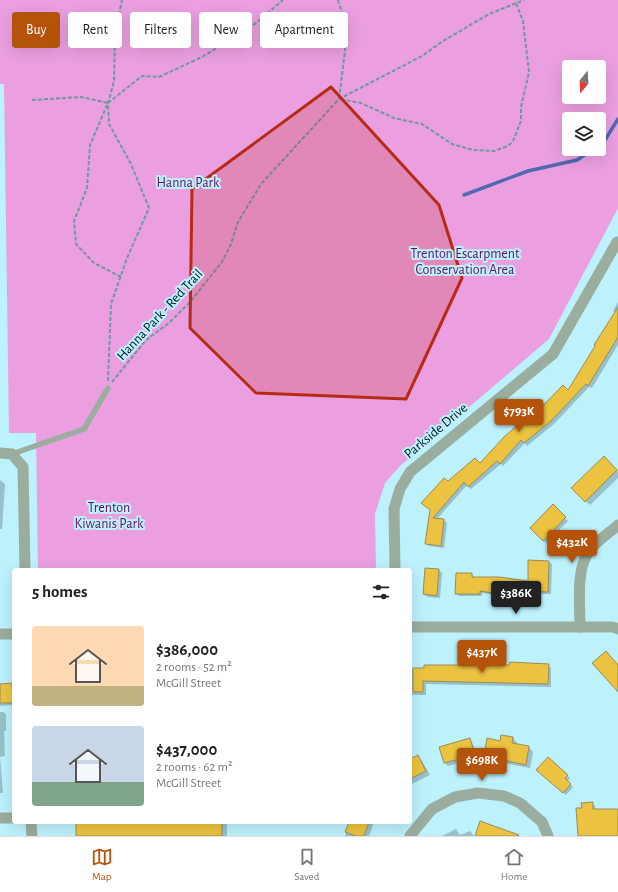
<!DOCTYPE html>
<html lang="en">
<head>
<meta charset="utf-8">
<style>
	body { margin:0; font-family:"Alegreya Sans",sans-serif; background:#f6f6f6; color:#222; height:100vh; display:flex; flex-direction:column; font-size:15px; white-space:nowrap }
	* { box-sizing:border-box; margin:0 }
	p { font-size:13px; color:#767676 }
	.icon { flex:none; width:22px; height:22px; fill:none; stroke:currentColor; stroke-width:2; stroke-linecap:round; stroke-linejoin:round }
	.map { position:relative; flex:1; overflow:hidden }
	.side { position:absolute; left:12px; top:568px; width:400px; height:256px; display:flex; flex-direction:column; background:#fff; border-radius:4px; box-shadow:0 4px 16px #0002 }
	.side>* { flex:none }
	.hud { position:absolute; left:12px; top:12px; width:400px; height:36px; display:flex; gap:8px }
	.needle { width:26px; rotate:198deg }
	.fabs { position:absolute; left:562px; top:60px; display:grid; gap:8px }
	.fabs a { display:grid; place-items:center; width:44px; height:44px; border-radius:4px; background:#fff; box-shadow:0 4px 16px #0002; font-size:20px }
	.price { position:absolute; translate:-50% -34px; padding:0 9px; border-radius:4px; background:#b45309; color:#fff; font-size:13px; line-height:26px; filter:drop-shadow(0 1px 2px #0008) }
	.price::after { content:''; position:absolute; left:50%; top:24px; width:12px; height:9px; margin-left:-6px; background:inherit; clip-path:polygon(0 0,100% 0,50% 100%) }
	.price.selected { background:#222; color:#fff }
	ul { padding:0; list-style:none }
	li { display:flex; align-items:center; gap:12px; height:100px; padding:0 20px }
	li span { display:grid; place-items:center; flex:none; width:112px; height:80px; border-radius:4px; color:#555 }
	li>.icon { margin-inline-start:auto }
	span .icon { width:48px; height:48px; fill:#fffc; stroke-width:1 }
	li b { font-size:17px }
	h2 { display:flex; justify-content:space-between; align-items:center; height:48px; padding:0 20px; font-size:17px }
	.pill { padding:0 14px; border-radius:4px; background:#fff; box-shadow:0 4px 16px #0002; font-size:14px; line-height:36px }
	.pill.selected { background:#b45309; color:#fff }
	.tab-bar { display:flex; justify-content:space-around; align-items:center; height:56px; border-top:1px solid #e0e0e0; background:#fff; font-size:11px; color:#767676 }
	.tab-bar a { display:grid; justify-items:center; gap:2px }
	.tab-bar .selected { color:#b45309 }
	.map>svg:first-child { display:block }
</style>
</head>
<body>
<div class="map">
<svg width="618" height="836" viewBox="0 0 618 836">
	<rect width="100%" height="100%" fill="#bdf1fc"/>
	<path fill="#eb9fe1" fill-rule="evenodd" d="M 0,0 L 618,0 L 618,208 L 549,339 L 400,466 L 385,483 L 375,514 L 376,570 L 38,570 L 36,433 L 9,433 L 4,84 L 0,84 ZM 569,67 L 599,67 L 599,97 L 569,97 ZM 569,119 L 599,119 L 599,149 L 569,149 Z"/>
	<g fill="#0003">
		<path d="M 618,302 L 618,345 L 592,388 L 589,387 L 555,423 L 527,446 L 525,443 L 503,466 L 501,464 L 471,489 L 467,485 L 437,519 L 444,520 L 447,523 L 444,548 L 429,546 L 426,543 L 431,510 L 448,482 L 480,464 L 535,416 L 568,391 L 615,313 L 613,311 Z"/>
		<path d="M 604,457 L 618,472 L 618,478 L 590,505 L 572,488 Z"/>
		<path d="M 0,480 L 5,484 L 2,529 L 0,529 Z"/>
		<path d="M 553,506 L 568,521 L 546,543 L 531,528 Z"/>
		<path d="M 549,562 L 552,564 L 551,594 L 520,594 L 519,599 L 482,593 L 482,596 L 459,596 L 456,593 L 472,574 L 474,578 L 529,582 Z"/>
		<path d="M 439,570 L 442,573 L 440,598 L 427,597 L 424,594 Z"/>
		<path d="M 548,665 L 551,668 L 551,687 L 426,684 L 426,695 L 410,695 L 410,669 Z"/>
		<path d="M 12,684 L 14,687 L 14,705 L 0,706 L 0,685 Z"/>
		<path d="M 0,712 L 3,712 L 6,714 L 6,731 L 4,731 L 5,756 L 0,757 L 3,793 L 0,793 Z"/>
		<path d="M 513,738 L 517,743 L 517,745 L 529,747 L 533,752 L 530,768 L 489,760 L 485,756 L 501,742 Z"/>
		<path d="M 470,739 L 472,742 L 477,757 L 448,766 L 445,763 L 441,748 Z"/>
		<path d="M 418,757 L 422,761 L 430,775 L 410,785 L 410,760 Z"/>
		<path d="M 548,758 L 570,778 L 567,782 L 573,787 L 566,795 L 538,770 Z"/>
		<path d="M 592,803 L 595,806 L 595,810 L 618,810 L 618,836 L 579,836 L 583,809 Z"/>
		<rect x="77" y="822" width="150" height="14"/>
		<path d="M 350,822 L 374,822 L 369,836 L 345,836 Z"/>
		<path d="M 456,829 L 460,835 L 470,831 L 474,836 L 442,836 Z"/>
	</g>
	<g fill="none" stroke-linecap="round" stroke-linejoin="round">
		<g stroke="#5069b0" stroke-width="3.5">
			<path d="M 599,144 L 605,140 L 618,119"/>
			<path d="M 464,195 L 528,171 L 577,160 L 593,149"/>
		</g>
	</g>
	<g fill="#ebc340" stroke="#9b8b5a">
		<path d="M 618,307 L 618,337 L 588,386 L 586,384 L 552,420 L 524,443 L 521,440 L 500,464 L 497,461 L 468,487 L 464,482 L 433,518 L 444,519 L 441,546 L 425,544 L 430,510 L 421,503 L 444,478 L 448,481 L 475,458 L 480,463 L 505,436 L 533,412 L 535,414 L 563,385 L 568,390 L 595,346 L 594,345 Z"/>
		<path d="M 604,456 L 617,470 L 585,502 L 571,488 Z"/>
		<path d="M 553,504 L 566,517 L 543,541 L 530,528 Z"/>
		<path d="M 528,560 L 549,561 L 548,592 L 517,591 L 517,597 L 480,591 L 480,594 L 455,594 L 456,573 L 472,573 L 472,577 L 499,577 L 528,581 Z"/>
		<path d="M 425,568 L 439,569 L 437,596 L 423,594 Z"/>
		<path d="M 606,651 L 618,665 L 618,692 L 592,663 Z"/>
		<path d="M 510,662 L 549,664 L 548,684 L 423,681 L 423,692 L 413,692 L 413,668 L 424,668 L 424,665 L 509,665 Z"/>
		<path d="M 12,683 L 13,703 L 0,703 L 0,684 Z"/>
		<path d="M 501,735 L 513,737 L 512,743 L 529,746 L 526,765 L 484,756 L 487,738 L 500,741 Z"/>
		<path d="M 470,738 L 475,755 L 444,763 L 439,747 Z"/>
		<path d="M 418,755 L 426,771 L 410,779 L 410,759 Z"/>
		<path d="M 548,757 L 568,775 L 565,778 L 571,784 L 563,793 L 536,770 Z"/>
		<path d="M 593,802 L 593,809 L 618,809 L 618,836 L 578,836 L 576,808 L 582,808 L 581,803 Z"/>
		<path d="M 480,821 L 519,835 L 518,836 L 475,836 Z"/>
		<rect x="76" y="822" width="146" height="14"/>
		<path d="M 349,822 L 369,822 L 364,836 L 356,836 L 345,832 Z"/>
	</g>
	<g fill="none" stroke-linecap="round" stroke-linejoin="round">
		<g stroke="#6e98a0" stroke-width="2" stroke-dasharray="4 2" stroke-linecap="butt">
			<path d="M 338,0 L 344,20 L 345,51 L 339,99 L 361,103 L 394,118 L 422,124 L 452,144 L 473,150 L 494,151 L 508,146 L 513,141 L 521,121 L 521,107 L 529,72 L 523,21 L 516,3"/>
			<path d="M 32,100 L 81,97 L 108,103"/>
			<path d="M 121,277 L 94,263 L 76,244 L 74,221 L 87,188 L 90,145 L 108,103 L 142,76 L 159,77 L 202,57 L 250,28 L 283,0"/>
			<path d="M 108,381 L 111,304 L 127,258 L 149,208 L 131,164 L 109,124 L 108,103 L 114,81 L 115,34 L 122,0"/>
			<path d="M 112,382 L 146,340 L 169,323 L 190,302 L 222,262 L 231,244 L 238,222 L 261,184 L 339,99 L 422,56 L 443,41 L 489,14 L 524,0"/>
		</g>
		<path stroke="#9aad9e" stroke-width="5.5" d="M 12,454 L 84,429 L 108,388"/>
		<g stroke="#9aad9e" stroke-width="11">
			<path d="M 0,453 L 12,454 L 23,467 L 25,570"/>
			<path d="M 395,570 L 394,509 L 400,489 L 410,472 L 553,354 L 617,242"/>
			<path d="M 410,627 L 613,627 L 618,629"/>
			<path d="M 580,627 C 580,606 576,570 588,553 C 595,542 609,533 618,525"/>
			<path d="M 0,634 L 14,634"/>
			<path d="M 0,818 L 14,818"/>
			<path d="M 31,822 L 32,836"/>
			<path d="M 410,836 L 432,809 L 455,797 L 478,793 L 504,796 L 520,803 L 542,822 L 548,836"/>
		</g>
	</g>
	<path fill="#b72b15" fill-opacity="0.2" stroke="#b72b15" stroke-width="3" stroke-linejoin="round" d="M 331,87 L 439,205 L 462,278 L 406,399 L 256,393 L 190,328 L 192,189 Z"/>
	<g text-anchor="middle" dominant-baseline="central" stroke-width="4" stroke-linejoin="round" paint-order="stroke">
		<g font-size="14" fill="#63115d" stroke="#bdf1fc">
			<text x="188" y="183">Hanna Park</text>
			<text x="465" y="254">Trenton Escarpment<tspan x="465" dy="16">Conservation Area</tspan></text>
			<text x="109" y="508">Trenton<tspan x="109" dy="16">Kiwanis Park</tspan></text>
		</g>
		<g font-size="14" fill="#001b20" stroke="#bdf1fc">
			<text transform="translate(160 315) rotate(-47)">Hanna Park - Red Trail</text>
			<text transform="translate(436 431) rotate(-40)">Parkside Drive</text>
		</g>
	</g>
</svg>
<div class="fabs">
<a><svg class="needle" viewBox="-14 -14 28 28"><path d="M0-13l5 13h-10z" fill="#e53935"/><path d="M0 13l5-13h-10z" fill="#767676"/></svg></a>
<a><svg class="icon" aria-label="layers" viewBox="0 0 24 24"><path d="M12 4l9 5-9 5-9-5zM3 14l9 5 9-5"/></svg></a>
</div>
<b class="price" style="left:519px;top:433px">$793K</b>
<b class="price" style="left:572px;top:564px">$432K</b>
<b class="price selected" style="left:516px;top:615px">$386K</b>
<b class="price" style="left:482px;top:674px">$437K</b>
<b class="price" style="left:482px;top:782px">$698K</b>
<div class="hud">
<a class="pill selected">Buy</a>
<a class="pill">Rent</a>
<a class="pill">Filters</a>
<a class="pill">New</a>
<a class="pill">Apartment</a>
</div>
<section class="side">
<h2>5 homes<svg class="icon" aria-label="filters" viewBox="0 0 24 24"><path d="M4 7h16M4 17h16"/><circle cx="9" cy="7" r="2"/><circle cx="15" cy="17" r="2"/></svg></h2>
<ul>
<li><span style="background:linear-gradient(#ffd9b3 75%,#c2b280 0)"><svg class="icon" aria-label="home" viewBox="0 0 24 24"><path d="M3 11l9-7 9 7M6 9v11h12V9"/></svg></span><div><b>$386,000</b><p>2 rooms · 52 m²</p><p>McGill Street</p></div></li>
<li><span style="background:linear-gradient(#c9d6e8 70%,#7fa58c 0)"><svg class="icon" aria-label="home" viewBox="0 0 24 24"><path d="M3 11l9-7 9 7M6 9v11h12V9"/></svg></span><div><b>$437,000</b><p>2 rooms · 62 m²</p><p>McGill Street</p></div></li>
</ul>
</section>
</div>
<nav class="tab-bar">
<a class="selected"><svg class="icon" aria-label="map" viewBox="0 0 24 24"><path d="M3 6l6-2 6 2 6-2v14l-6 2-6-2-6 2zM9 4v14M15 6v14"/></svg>Map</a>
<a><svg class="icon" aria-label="saved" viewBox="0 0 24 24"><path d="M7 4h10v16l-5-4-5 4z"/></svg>Saved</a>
<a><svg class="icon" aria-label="home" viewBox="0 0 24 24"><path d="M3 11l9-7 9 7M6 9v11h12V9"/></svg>Home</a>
</nav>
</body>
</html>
